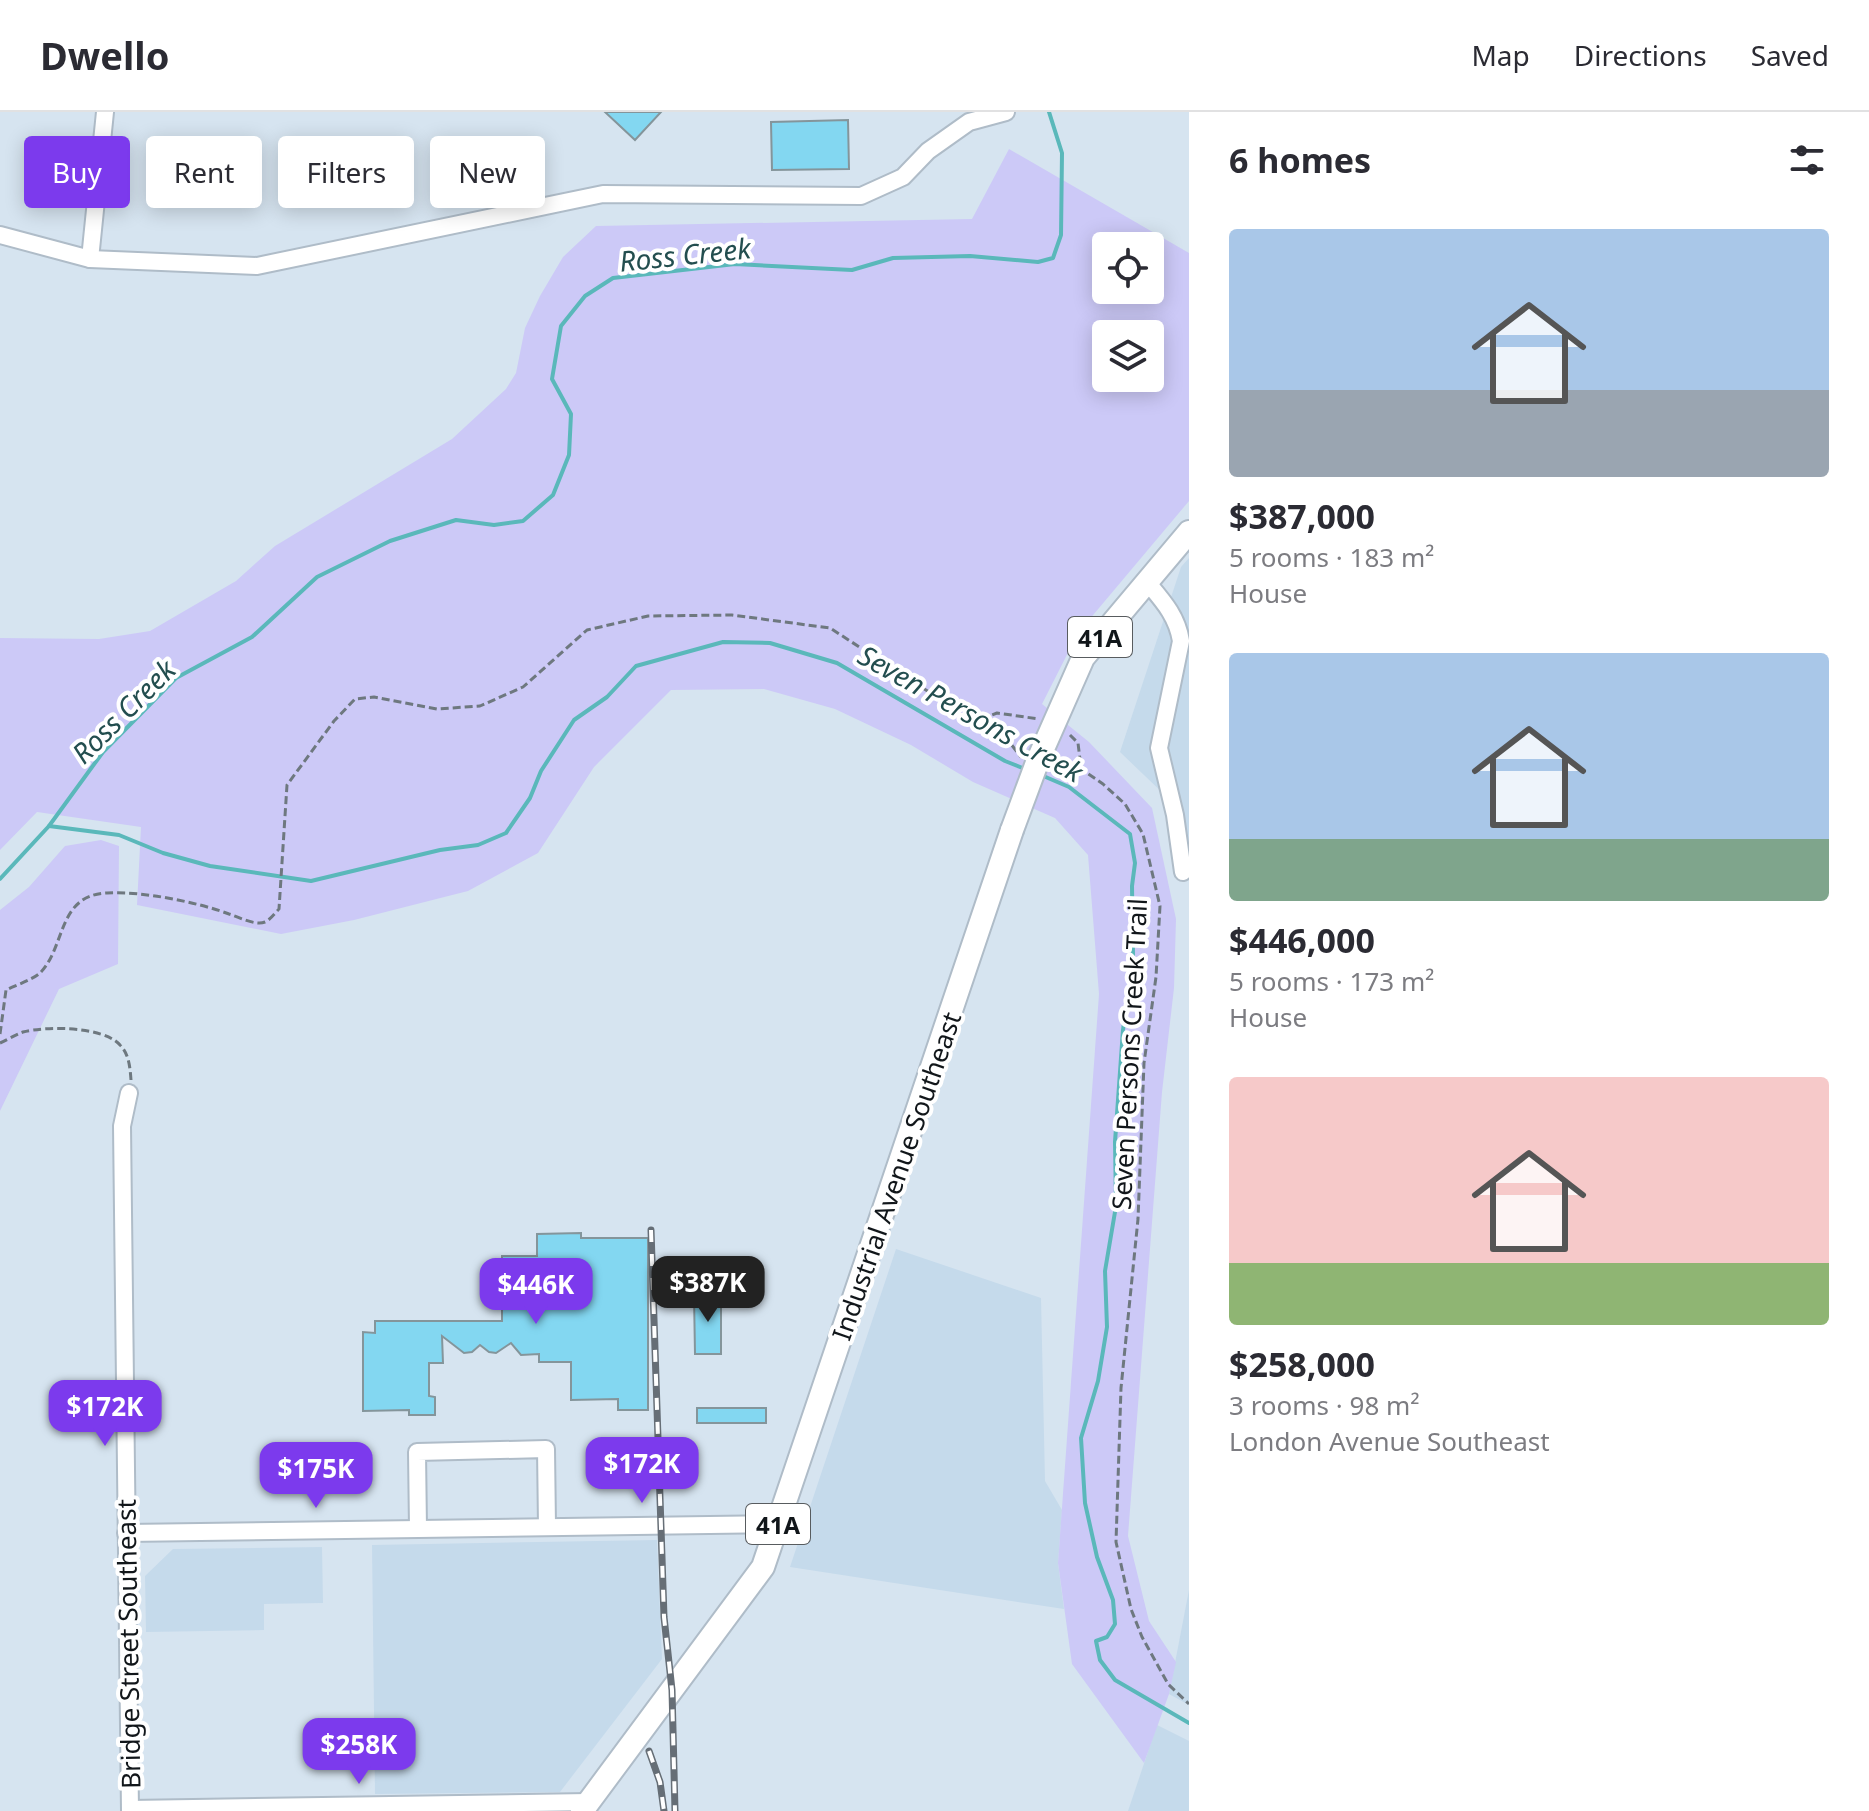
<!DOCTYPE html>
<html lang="en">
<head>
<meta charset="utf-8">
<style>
	body { margin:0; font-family:"Noto Sans",sans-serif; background:#f7f7f7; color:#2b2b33; height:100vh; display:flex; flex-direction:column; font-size:30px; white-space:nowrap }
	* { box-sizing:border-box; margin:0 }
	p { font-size:26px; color:#7c7c81 }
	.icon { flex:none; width:44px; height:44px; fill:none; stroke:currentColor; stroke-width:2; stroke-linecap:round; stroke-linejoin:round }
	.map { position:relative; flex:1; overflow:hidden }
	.sheet { display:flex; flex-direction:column; background:#fff; width:680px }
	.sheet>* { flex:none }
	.hud { position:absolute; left:24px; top:24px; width:760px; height:72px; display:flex; gap:16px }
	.buttons { position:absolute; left:1092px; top:120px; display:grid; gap:16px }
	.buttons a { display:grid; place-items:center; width:72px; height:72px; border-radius:8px; background:#fff; box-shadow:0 4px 20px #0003; font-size:40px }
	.price { position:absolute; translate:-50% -68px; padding:0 18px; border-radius:16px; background:#7c3aed; color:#fff; font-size:26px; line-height:52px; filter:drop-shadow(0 2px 4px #0008) }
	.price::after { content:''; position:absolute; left:50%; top:48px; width:24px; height:18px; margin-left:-12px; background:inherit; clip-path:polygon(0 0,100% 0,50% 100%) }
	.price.active { background:#222; color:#fff }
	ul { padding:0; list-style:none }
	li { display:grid; align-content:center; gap:16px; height:424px; padding:0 40px }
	li span { display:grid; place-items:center; height:248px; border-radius:8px; color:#555 }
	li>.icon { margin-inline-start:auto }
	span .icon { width:144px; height:144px; fill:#fffc; stroke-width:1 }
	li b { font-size:34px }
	h2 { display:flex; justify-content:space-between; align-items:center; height:96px; padding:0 40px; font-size:34px }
	.tag { padding:0 28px; border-radius:8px; background:#fff; box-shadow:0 4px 20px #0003; font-size:28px; line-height:72px }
	.tag.active { background:#7c3aed; color:#fff }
	header { display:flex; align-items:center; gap:48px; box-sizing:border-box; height:112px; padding:0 40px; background:#fff; border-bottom:2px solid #e1e1e2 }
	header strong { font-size:38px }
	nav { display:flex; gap:44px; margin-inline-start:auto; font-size:28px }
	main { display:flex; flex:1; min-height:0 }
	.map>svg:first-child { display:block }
</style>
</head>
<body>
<header>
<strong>Dwello</strong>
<nav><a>Map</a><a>Directions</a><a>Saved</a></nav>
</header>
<main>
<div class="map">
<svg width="1189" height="1699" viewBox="0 0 1189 1699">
	<rect width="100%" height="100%" fill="#d6e4f0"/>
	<g fill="#c5daeb">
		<path d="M 1189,446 L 1189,761 L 1168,686 L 1120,640 L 1181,455 Z"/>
		<path d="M 896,1137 L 1041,1186 L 1045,1369 L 1062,1398 L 1058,1451 L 1064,1497 L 790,1455 Z"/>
		<path d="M 657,1428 L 662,1547 L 560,1680 L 375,1682 L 372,1433 Z"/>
		<path d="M 322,1435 L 323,1491 L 264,1492 L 264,1518 L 146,1520 L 145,1464 L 173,1437 Z"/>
		<path d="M 1189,1478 L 1189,1593 L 1169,1582 Z"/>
		<path d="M 1157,1613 L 1189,1629 L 1189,1699 L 1128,1699 Z"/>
	</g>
	<g fill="#ccc9f7" fill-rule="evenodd">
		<path d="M 1009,37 L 1189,141 L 1189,389 L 1078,521 L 1042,592 L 1089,630 L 1152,696 L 1176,807 L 1174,876 L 1162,980 L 1128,1424 L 1149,1509 L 1176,1550 L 1169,1582 L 1144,1651 L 1072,1552 L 1058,1451 L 1099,882 L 1088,743 L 1055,706 L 973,670 L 911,633 L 835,597 L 764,577 L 671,578 L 594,655 L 538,741 L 468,779 L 354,808 L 281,822 L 137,793 L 141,715 L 37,700 L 0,738 L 0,526 L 99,527 L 150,519 L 236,469 L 275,434 L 452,327 L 506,277 L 516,261 L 525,216 L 540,184 L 563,145 L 596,114 L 972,107 ZM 1106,134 L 1150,134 L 1150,178 L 1106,178 ZM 1106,222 L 1150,222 L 1150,266 L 1106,266 Z"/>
		<path d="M 101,728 L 119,734 L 118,852 L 59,877 L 0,999 L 0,798 L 29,775 L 65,734 Z"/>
	</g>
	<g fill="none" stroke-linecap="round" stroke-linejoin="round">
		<g stroke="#5ab8ba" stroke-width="4">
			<path d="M 1041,663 L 1069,675 L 1130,722 L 1135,751 L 1132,774 L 1133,843 L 1123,918 L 1115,1030 L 1116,1094 L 1105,1159 L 1107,1215 L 1098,1269 L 1081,1326 L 1085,1391 L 1097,1445 L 1113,1488 L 1115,1512 L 1107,1525 L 1096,1529 L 1100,1548 L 1115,1568 L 1189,1611"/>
			<path d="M 49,714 L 119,723 L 163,741 L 210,754 L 311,769 L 440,738 L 478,733 L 506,721 L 530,686 L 541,659 L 574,608 L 607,585 L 636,554 L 723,530 L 770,531 L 837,551 L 1005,649 L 1025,657"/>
			<path d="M 0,767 L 49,714 L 103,640 L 176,566 L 252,525 L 317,465 L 390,429 L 456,408 L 494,413 L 523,409 L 553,383 L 569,343 L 571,302 L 552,267 L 561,214 L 585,184 L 613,166 L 735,152 L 852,158 L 893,146 L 970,144 L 1038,150 L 1053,146 L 1061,123 L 1062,41 L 1049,0"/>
		</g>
	</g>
	<g fill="#83d7f1" stroke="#84959b" stroke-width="2">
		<path d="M 605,0 L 661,0 L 635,28 Z"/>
		<path d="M 848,8 L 849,57 L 772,58 L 771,10 Z"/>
		<path d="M 581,1121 L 581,1126 L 648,1126 L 648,1298 L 618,1298 L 618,1287 L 571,1288 L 571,1250 L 539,1250 L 539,1242 L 521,1243 L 511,1231 L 496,1241 L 489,1240 L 480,1233 L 472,1240 L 464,1241 L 442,1224 L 443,1251 L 429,1251 L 429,1284 L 435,1285 L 435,1303 L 409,1303 L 409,1298 L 363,1299 L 363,1220 L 375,1221 L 375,1209 L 502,1209 L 502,1144 L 537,1144 L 537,1122 Z"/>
		<path d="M 694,1183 L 721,1183 L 721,1242 L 695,1242 Z"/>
		<rect x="697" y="1296" width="69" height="15"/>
	</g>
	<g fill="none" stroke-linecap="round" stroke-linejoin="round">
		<g stroke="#afbcc8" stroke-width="20">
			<g id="minor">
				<path d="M 0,123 L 90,147 L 257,154 L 603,82 L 861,84 L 903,65 L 928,39 L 969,10 L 1006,0"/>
				<path d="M 90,147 L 105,0"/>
				<path d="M 1147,470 C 1163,489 1177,504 1181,529 L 1159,636 L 1175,703 L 1183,760"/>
				<path d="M 129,981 L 122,1014 L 130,1699"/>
				<path d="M 418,1416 L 417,1340 L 546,1337 L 547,1414"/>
				<path d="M 126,1421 L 778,1412"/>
				<path d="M 130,1697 L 589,1690"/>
			</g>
		</g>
		<g stroke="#afbcc8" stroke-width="26">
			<g id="major">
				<path d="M 1038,648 L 1083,546 L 1189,420"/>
				<path d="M 582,1699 L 763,1455 L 1012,718"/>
			</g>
		</g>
		<g stroke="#6e787f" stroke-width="3" stroke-dasharray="8 4" stroke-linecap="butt">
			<path d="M 981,607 L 997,601 L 1039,607"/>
			<path d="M 1070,623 L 1078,631 L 1081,656"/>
			<path d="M 1054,657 L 1081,657 L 1103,672 L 1125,692 L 1143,722 L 1160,794 L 1156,865 L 1144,951 L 1138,1107 L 1121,1276 L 1116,1430 L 1131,1497 L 1142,1525 L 1168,1572 L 1189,1592"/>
			<path d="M 0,922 L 6,878 C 16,873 32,868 40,861 C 66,835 57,783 107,781 C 142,779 197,790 229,802 C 239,805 255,814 265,810 C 270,808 275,801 279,797 L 287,673 L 334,609 L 355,587 L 374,585 L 437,597 L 480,594 L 523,575 L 587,518 L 648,504 L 732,503 L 830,516 L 949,593 L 997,614 L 1021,645"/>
			<path d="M 0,931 C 7,928 15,923 23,920 C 46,914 103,914 120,933 C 129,942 130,955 131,968"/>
		</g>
		<use href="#minor" stroke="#fff" stroke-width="16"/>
		<use href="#major" stroke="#fff" stroke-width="22"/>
		<g stroke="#666e76" stroke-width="7">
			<g id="rail">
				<path d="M 651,1118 L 664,1505 L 672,1578 L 675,1699"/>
				<path d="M 649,1639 L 660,1670 L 664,1699"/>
			</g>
		</g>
		<use href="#rail" stroke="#fff" stroke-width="4" stroke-dasharray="12" stroke-linecap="butt"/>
		<g stroke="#afbcc8" stroke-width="26" stroke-linecap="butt">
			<path id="major-bridge" d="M 1012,718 L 1038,648"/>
		</g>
		<use href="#major-bridge" stroke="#fff" stroke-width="22"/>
	</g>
	<g text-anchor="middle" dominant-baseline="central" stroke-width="8" stroke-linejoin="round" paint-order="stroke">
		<g fill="#fff" stroke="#585c5f" stroke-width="2">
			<rect x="1068" y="505" width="64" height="40" rx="6"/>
			<rect x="746" y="1392" width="64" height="40" rx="6"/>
		</g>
		<g font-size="24" font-weight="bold" fill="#11161a">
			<text x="1100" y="525">41A</text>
			<text x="778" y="1412">41A</text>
		</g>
		<g font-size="26" fill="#11161a" stroke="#fff">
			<text transform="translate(1129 942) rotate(-87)">Seven Persons Creek Trail</text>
			<text transform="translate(896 1064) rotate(-71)">Industrial Avenue Southeast</text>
			<text transform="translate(128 1532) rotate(-91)">Bridge Street Southeast</text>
		</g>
		<g font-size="28" font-style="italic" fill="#234e4f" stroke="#fff">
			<text transform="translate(685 142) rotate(-6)">Ross Creek</text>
			<text transform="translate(123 599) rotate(-45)">Ross Creek</text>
			<text transform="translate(971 601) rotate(29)">Seven Persons Creek</text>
		</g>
	</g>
</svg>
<div class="buttons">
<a><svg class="icon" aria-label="locate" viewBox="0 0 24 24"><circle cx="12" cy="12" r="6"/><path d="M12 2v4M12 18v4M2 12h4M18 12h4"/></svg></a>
<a><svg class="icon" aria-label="layers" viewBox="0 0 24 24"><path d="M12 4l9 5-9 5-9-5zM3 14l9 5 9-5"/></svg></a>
</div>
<b class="price active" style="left:708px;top:1212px">$387K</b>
<b class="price" style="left:536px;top:1214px">$446K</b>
<b class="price" style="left:105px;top:1336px">$172K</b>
<b class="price" style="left:642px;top:1393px">$172K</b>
<b class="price" style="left:316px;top:1398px">$175K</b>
<b class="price" style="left:359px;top:1674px">$258K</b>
<div class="hud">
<a class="tag active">Buy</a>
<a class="tag">Rent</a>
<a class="tag">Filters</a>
<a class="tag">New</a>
</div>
</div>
<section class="sheet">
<h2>6 homes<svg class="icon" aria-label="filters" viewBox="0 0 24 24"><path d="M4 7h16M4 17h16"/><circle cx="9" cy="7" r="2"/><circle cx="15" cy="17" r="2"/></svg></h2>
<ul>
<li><span style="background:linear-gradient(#a9c7e8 65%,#9aa5b1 0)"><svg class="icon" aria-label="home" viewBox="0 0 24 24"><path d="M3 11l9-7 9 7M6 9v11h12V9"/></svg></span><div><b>$387,000</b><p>5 rooms · 183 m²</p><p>House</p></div></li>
<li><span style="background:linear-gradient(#a9c7e8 75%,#7fa58c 0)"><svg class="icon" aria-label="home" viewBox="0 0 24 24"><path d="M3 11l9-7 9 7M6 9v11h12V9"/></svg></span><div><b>$446,000</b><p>5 rooms · 173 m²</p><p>House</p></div></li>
<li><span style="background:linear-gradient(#f6c9c9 75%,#8fb573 0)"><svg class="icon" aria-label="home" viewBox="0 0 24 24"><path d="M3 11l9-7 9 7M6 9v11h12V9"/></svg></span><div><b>$258,000</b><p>3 rooms · 98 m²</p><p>London Avenue Southeast</p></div></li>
</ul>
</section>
</main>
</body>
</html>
